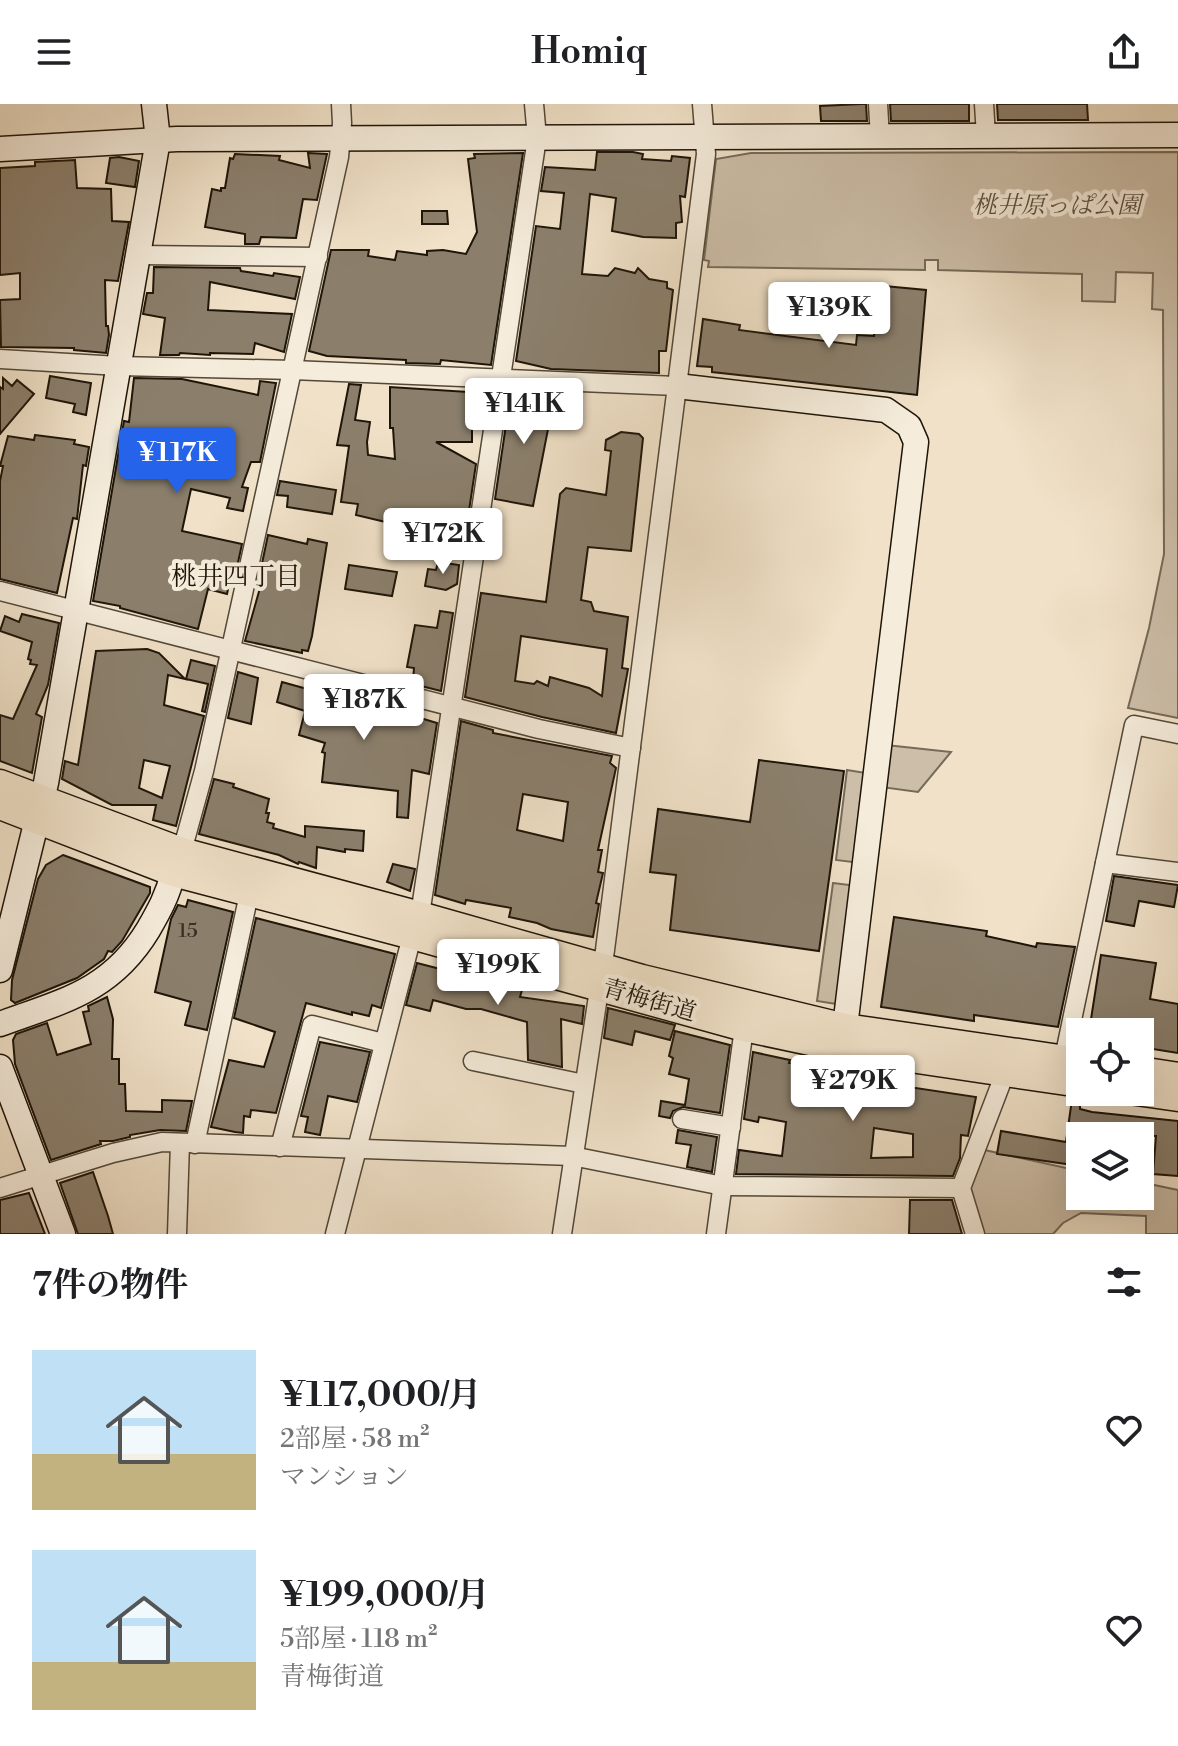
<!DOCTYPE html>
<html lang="ja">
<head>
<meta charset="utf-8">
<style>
	body { margin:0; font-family:"Libre Bodoni","Noto Serif JP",serif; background:#f6f6f6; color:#202124; height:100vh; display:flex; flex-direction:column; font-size:30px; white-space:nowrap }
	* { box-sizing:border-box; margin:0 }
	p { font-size:26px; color:#757577 }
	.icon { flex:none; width:44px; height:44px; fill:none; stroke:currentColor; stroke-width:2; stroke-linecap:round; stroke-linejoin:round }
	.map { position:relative; height:1130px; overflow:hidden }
	.details { display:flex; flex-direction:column; background:#fff; flex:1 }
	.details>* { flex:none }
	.fabs { position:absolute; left:1066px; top:914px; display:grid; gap:16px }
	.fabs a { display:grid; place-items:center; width:88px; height:88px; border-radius:0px; background:#fff; box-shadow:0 8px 32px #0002; font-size:40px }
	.price { position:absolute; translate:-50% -68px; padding:0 18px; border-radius:8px; background:#fff; color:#222; font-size:26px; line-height:52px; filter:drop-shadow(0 2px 4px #0008) }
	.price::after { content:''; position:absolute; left:50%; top:48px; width:24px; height:18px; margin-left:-12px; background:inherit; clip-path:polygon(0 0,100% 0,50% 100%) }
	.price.active { background:#2563eb; color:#fff }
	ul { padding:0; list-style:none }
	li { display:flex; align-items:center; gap:24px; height:200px; padding:0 32px }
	li span { display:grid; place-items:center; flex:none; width:224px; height:160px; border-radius:0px; color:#555 }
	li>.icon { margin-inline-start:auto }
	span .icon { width:96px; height:96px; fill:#fffc; stroke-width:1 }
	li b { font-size:34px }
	h2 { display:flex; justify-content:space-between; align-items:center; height:96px; padding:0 32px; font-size:34px }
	header { display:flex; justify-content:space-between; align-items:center; height:104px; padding:0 32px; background:#fff; font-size:36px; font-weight:600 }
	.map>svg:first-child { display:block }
</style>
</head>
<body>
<header><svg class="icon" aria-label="menu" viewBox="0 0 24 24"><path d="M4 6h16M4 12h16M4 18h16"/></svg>Homiq<svg class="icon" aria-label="share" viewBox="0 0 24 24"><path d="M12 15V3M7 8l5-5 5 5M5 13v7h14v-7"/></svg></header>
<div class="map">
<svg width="1178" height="1130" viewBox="0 0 1178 1130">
	<rect width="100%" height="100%" fill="#f0e1c8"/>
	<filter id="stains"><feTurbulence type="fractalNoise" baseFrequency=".0025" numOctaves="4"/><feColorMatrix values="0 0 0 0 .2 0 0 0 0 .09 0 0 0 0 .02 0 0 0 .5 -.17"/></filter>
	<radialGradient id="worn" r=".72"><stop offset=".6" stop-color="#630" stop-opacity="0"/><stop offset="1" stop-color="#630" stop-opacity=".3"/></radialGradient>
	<g fill="#ccbea8" stroke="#756a58" stroke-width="2">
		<path d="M 1178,48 L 1178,614 L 1128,604 L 1149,524 L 1164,450 L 1163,206 L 1152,205 L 1153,169 L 1116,168 L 1115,198 L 1082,197 L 1082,170 L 938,166 L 938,156 L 925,156 L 925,166 L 708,163 L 709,157 L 704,156 L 716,55 L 751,49 Z"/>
		<path d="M 886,641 L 951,648 L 918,688 L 881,683 Z"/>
		<path d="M 847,666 L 872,670 L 860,759 L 836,756 Z"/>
		<path d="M 833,779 L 858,782 L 843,901 L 817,897 Z"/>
		<path d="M 980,1045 L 1080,1067 L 1080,1092 L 1140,1092 L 1140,1078 L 1178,1086 L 1178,1130 L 1146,1130 L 1146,1112 L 1081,1109 L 1063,1119 L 1053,1130 L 983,1130 L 968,1082 Z"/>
	</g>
	<g fill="#8b7f6c" stroke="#1e1509" stroke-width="2" fill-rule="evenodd">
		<path d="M 862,0 L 866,0 L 867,17 L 821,17 L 820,2 Z"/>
		<path d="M 890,0 L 969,0 L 969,17 L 891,17 Z"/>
		<path d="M 997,0 L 1087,0 L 1088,16 L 998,16 Z"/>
		<path d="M 597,48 L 633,48 L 643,50 L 642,55 L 671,57 L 672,52 L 690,54 L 685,93 L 680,92 L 682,118 L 676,119 L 676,134 L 643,133 L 612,127 L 616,94 L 590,90 L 582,170 L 608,172 L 615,164 L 635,169 L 638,164 L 649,175 L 667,178 L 667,184 L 673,186 L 666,247 L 659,247 L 659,269 L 551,265 L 516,257 L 536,122 L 560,125 L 564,89 L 541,87 L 545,63 L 595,66 Z"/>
		<path d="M 308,49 L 327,50 L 317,96 L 303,95 L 296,134 L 261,133 L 259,140 L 245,140 L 245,130 L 205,123 L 212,85 L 221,87 L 221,84 L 225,84 L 230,54 L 233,55 L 235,50 L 280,52 L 279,56 L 310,64 Z"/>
		<path d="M 523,49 L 491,261 L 441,256 L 440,260 L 406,259 L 406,256 L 327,252 L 309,247 L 331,146 L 369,146 L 368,152 L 395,156 L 397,147 L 427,151 L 427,147 L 443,146 L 466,150 L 477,128 L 468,55 L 475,54 L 474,50 Z"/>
		<path d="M 119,53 L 139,57 L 135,83 L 106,79 L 110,54 Z"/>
		<path d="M 75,56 L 77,84 L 111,85 L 112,117 L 129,118 L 118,177 L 105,176 L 106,222 L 108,222 L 109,231 L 106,249 L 74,246 L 74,244 L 1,243 L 0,196 L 20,195 L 20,169 L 0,171 L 0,64 L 35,62 L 35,58 Z"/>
		<path d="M 422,107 L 447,107 L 448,120 L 422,120 Z"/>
		<path d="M 154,163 L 240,164 L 241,167 L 273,172 L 274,169 L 300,173 L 295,195 L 210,178 L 208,206 L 292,210 L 284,248 L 255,239 L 253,250 L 210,249 L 210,251 L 180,249 L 179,251 L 160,251 L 165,214 L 143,210 L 147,189 L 153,189 Z"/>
		<path d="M 884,182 L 926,186 L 917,291 L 712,268 L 712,263 L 697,262 L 703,215 L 740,221 L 739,226 L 856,241 L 857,231 L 874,232 L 877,190 L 884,190 Z"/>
		<path d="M 50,272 L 91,279 L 86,311 L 73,308 L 75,300 L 46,294 Z"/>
		<path d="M 3,274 L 12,282 L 17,276 L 34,290 L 0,330 L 0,283 L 3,285 Z"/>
		<path d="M 134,274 L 182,275 L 258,291 L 260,277 L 276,279 L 260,358 L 251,358 L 242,383 L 248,384 L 243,407 L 227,404 L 230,394 L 191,385 L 182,427 L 242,440 L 234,477 L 230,476 L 227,490 L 208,485 L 198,525 L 120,504 L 120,502 L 93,497 L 124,317 L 129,318 Z"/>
		<path d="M 349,280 L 361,281 L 355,316 L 370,318 L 367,338 L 368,351 L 395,355 L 393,324 L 390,324 L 390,283 L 468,288 L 469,285 L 487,286 L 484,304 L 472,304 L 472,338 L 436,338 L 476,360 L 467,420 L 455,419 L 447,428 L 447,433 L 416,429 L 393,424 L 394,420 L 356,411 L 358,400 L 341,398 L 349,342 L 337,341 Z"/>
		<path d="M 511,287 L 552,289 L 551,310 L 533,402 L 495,395 Z"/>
		<path d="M 621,328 L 639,330 L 643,334 L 631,447 L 588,443 L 581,496 L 591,498 L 594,507 L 628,513 L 622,564 L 628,565 L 616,629 L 542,613 L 465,593 L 481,489 L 546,498 L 560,390 L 566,384 L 606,391 L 611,347 L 605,346 L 606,336 ZM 521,532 L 607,545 L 602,592 L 589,584 L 550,573 L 548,582 L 537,577 L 534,580 L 515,577 Z"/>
		<path d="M 35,331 L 75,336 L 74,340 L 89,343 L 86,362 L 83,361 L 77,415 L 73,414 L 57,489 L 0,475 L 0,377 L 3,362 L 0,362 L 8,332 L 34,336 Z"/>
		<path d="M 280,377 L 336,386 L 332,410 L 287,403 L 288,392 L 277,391 Z"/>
		<path d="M 268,431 L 307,440 L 308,435 L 327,439 L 312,532 L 308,547 L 302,546 L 302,549 L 245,537 L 260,484 L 257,483 Z"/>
		<path d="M 438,458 L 459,461 L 457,480 L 446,486 L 425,482 L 428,465 L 436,466 Z"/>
		<path d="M 349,461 L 397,468 L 392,492 L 345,485 Z"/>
		<path d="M 440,507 L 453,509 L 441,587 L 417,581 L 417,576 L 413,576 L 414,564 L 407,563 L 415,521 L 437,524 Z"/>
		<path d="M 22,510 L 59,519 L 48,581 L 36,610 L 42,613 L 32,669 L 0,657 L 0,611 L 13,615 L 37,561 L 30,560 L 31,556 L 28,555 L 32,538 L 0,527 L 5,512 L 19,518 Z"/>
		<path d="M 147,545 L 159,549 L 185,575 L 168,571 L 164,601 L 204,612 L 176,722 L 153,716 L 156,701 L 112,701 L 62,675 L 65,657 L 78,661 L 96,547 ZM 144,656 L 170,662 L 162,694 L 139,684 Z"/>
		<path d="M 191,556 L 215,562 L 205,608 L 202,607 L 208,580 L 186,575 Z"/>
		<path d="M 238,568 L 258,574 L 251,620 L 228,614 Z"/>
		<path d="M 282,578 L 372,603 L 370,611 L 395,616 L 397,607 L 437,619 L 429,670 L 412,666 L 408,714 L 397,713 L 398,687 L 322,678 L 325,649 L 322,648 L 325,639 L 299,631 L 305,607 L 277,598 Z"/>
		<path d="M 461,617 L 493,626 L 493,629 L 612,652 L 610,659 L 616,664 L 598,746 L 602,746 L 598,768 L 603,769 L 596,799 L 599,800 L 593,833 L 551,825 L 537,819 L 509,813 L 511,804 L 466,796 L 465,800 L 435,791 ZM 523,690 L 568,698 L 563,737 L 517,726 Z"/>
		<path d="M 759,656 L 844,667 L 819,847 L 670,826 L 676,771 L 650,768 L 658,705 L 750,718 Z"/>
		<path d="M 214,675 L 234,680 L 233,683 L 269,695 L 266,709 L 269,709 L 267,718 L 274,720 L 273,724 L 305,733 L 305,722 L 364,727 L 363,747 L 345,745 L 345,748 L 317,743 L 316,764 L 299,758 L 298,760 L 279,751 L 199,730 Z"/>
		<path d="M 63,751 L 150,783 L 150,789 L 122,837 L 112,848 L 108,847 L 104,855 L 77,874 L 15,899 L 11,896 L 12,876 L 38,775 L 46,761 Z"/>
		<path d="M 393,760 L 415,765 L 410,787 L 387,778 Z"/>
		<path d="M 1114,772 L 1178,781 L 1174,803 L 1139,797 L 1134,822 L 1106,817 Z"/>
		<path d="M 188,796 L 233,808 L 207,926 L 185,921 L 191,898 L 155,888 L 171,815 L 178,801 L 186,803 Z"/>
		<path d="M 894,813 L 987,827 L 986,832 L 1036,843 L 1037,839 L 1075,843 L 1058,923 L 974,911 L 974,917 L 881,903 Z"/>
		<path d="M 256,814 L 395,850 L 381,904 L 372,901 L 369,912 L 352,908 L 352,911 L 306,899 L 276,1009 L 251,1006 L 250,1013 L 244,1012 L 243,1029 L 235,1028 L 211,1023 L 229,956 L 264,963 L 275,928 L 234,914 Z"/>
		<path d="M 1101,851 L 1156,859 L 1150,895 L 1178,900 L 1178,949 L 1140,943 L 1140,928 L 1089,928 Z"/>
		<path d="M 417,859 L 522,886 L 520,893 L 584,902 L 582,920 L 561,915 L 562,963 L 528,956 L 527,918 L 481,905 L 466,905 L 433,896 L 430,907 L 406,901 Z"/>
		<path d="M 107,893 L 113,915 L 112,955 L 119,955 L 119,980 L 125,980 L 126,1007 L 162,1008 L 162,996 L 192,997 L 186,1027 L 160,1026 L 130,1031 L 130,1033 L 113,1037 L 100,1037 L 101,1040 L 51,1056 L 15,960 L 13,936 L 16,930 L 47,919 L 57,951 L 91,940 L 83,908 L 89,907 L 88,902 Z"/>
		<path d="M 608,904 L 675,921 L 670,936 L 635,927 L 632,941 L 604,934 Z"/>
		<path d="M 675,927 L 730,941 L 720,1009 L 683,1003 L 673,1007 L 670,1014 L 659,1012 L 661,997 L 685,1001 L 689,975 L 669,970 L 673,954 L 669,952 Z"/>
		<path d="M 320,938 L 370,948 L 357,998 L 328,992 L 320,1031 L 305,1028 L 308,1013 L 301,1012 Z"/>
		<path d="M 753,948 L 790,956 L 789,959 L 827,964 L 827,966 L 882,973 L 882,979 L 976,993 L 968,1032 L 961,1031 L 960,1054 L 953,1072 L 736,1070 L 739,1046 L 782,1052 L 786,1018 L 759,1013 L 758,1018 L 744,1015 ZM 874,1024 L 913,1030 L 913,1053 L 871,1054 Z"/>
		<path d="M 1072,995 L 1080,996 L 1080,1005 L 1092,1008 L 1178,1017 L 1178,1072 L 1153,1070 L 1156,1032 L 1080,1032 L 1080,1062 L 997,1050 L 1001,1027 L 1066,1038 Z"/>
		<path d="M 678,1026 L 717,1033 L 712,1068 L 687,1063 L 691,1041 L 676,1039 Z"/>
		<path d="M 93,1068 L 108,1112 L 113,1130 L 78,1130 L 60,1079 Z"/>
		<path d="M 29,1089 L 45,1130 L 0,1130 L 0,1096 Z"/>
		<path d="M 910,1096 L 952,1096 L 962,1130 L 909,1130 Z"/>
	</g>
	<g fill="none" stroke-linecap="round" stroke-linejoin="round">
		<g stroke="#524839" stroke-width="21">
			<g id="street">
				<path d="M 878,0 L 880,34"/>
				<path d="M 984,0 L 986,32"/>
				<path d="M 138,151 L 318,153"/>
				<path d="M 0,255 L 119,262 L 292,266 L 677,282"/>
				<path d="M 0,487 L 539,625 L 631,644"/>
				<path d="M 182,747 L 204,667 L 339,53 L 342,19 L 341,0"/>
				<path d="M 1105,759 L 1178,768"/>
				<path d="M 420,811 L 537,34 L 534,0"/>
				<path d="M 1064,954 L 1134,621 L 1178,630"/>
				<path d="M 473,957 L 584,980"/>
				<path d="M 682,1015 L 731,1023"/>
				<path d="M 195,1040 L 249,790"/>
				<path d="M 280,1043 L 312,921 L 383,939"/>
				<path d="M 0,1084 L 113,1049 L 162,1038 L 572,1052 L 723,1082 L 961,1084"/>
				<path d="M 177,1130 L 180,1039"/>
				<path d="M 335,1130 L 412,832"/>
				<path d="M 562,1130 L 605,846 L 677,282 L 706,50 L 702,0"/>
				<path d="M 716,1130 L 744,924"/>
				<path d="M 975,1130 L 961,1084 L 1005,969"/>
			</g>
		</g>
		<g stroke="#1e1509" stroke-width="27">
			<g id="secondary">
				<path d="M 0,45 L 177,35 L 1178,31"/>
				<path d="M 677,282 L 886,306 L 909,322 L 916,338 L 845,923"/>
				<path d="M 0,866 L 46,679 L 158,36 L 154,0"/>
				<path d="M 0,920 C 63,897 111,887 148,826 C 159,807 168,791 173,769"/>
				<path d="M 0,963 L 63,1130"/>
			</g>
		</g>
		<g stroke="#1e1509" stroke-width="29">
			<g id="primary">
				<path d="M 0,679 L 182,747 L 420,811 L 642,874 L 845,923 L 1080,957"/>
				<path d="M 0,702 L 173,769 L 412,832 L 744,924 L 843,945 L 1080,980"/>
				<path d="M 1140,966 L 1178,972"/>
				<path d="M 1136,988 L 1178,994"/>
			</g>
		</g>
		<use href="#street" stroke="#f5ecdb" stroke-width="18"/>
		<use href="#secondary" stroke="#f5ecdb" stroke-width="24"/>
		<use href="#primary" stroke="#f0e1c8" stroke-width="26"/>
	</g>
	<g text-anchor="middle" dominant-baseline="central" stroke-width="8" stroke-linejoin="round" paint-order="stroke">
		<g font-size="20" fill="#393022">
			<text x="188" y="827">15</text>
		</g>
		<g font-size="24" font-style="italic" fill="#5b5041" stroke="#f5ecdb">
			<text x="1057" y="102">桃井原っぱ公園</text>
		</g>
		<g font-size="24" fill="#1e1509" stroke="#f5ecdb">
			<text transform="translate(649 897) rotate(16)">青梅街道</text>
		</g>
		<g font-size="26" fill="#1e1509" stroke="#f5ecdb">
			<text x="236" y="473">桃井四丁目</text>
		</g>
	</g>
	<rect width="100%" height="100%" filter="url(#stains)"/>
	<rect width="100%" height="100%" fill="url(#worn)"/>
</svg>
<div class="fabs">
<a><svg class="icon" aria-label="locate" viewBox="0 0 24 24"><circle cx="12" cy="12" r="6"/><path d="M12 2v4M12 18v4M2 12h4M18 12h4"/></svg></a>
<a><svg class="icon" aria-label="layers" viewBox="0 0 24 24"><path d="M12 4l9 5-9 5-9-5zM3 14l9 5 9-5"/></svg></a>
</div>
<b class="price" style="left:829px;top:246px">¥139K</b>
<b class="price" style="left:524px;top:342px">¥141K</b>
<b class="price active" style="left:177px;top:391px">¥117K</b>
<b class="price" style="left:443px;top:472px">¥172K</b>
<b class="price" style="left:364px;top:638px">¥187K</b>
<b class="price" style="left:498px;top:903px">¥199K</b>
<b class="price" style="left:853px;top:1019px">¥279K</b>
</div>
<section class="details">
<h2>7件の物件<svg class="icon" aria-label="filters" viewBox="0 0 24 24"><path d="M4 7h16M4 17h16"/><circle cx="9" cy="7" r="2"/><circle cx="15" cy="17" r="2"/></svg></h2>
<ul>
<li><span style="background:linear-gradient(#bfe0f5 65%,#c2b280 0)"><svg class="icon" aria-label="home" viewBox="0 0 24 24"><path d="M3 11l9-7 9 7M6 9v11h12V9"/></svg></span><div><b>¥117,000/月</b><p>2部屋 · 58 m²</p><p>マンション</p></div><svg class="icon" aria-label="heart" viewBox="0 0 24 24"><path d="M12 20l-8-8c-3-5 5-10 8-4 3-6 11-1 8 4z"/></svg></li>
<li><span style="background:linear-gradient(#bfe0f5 70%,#c2b280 0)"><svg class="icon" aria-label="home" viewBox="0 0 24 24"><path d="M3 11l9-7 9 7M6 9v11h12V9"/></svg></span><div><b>¥199,000/月</b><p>5部屋 · 118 m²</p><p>青梅街道</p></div><svg class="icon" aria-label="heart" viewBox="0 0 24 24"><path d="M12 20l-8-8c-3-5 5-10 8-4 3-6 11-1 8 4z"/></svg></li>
</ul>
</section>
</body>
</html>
